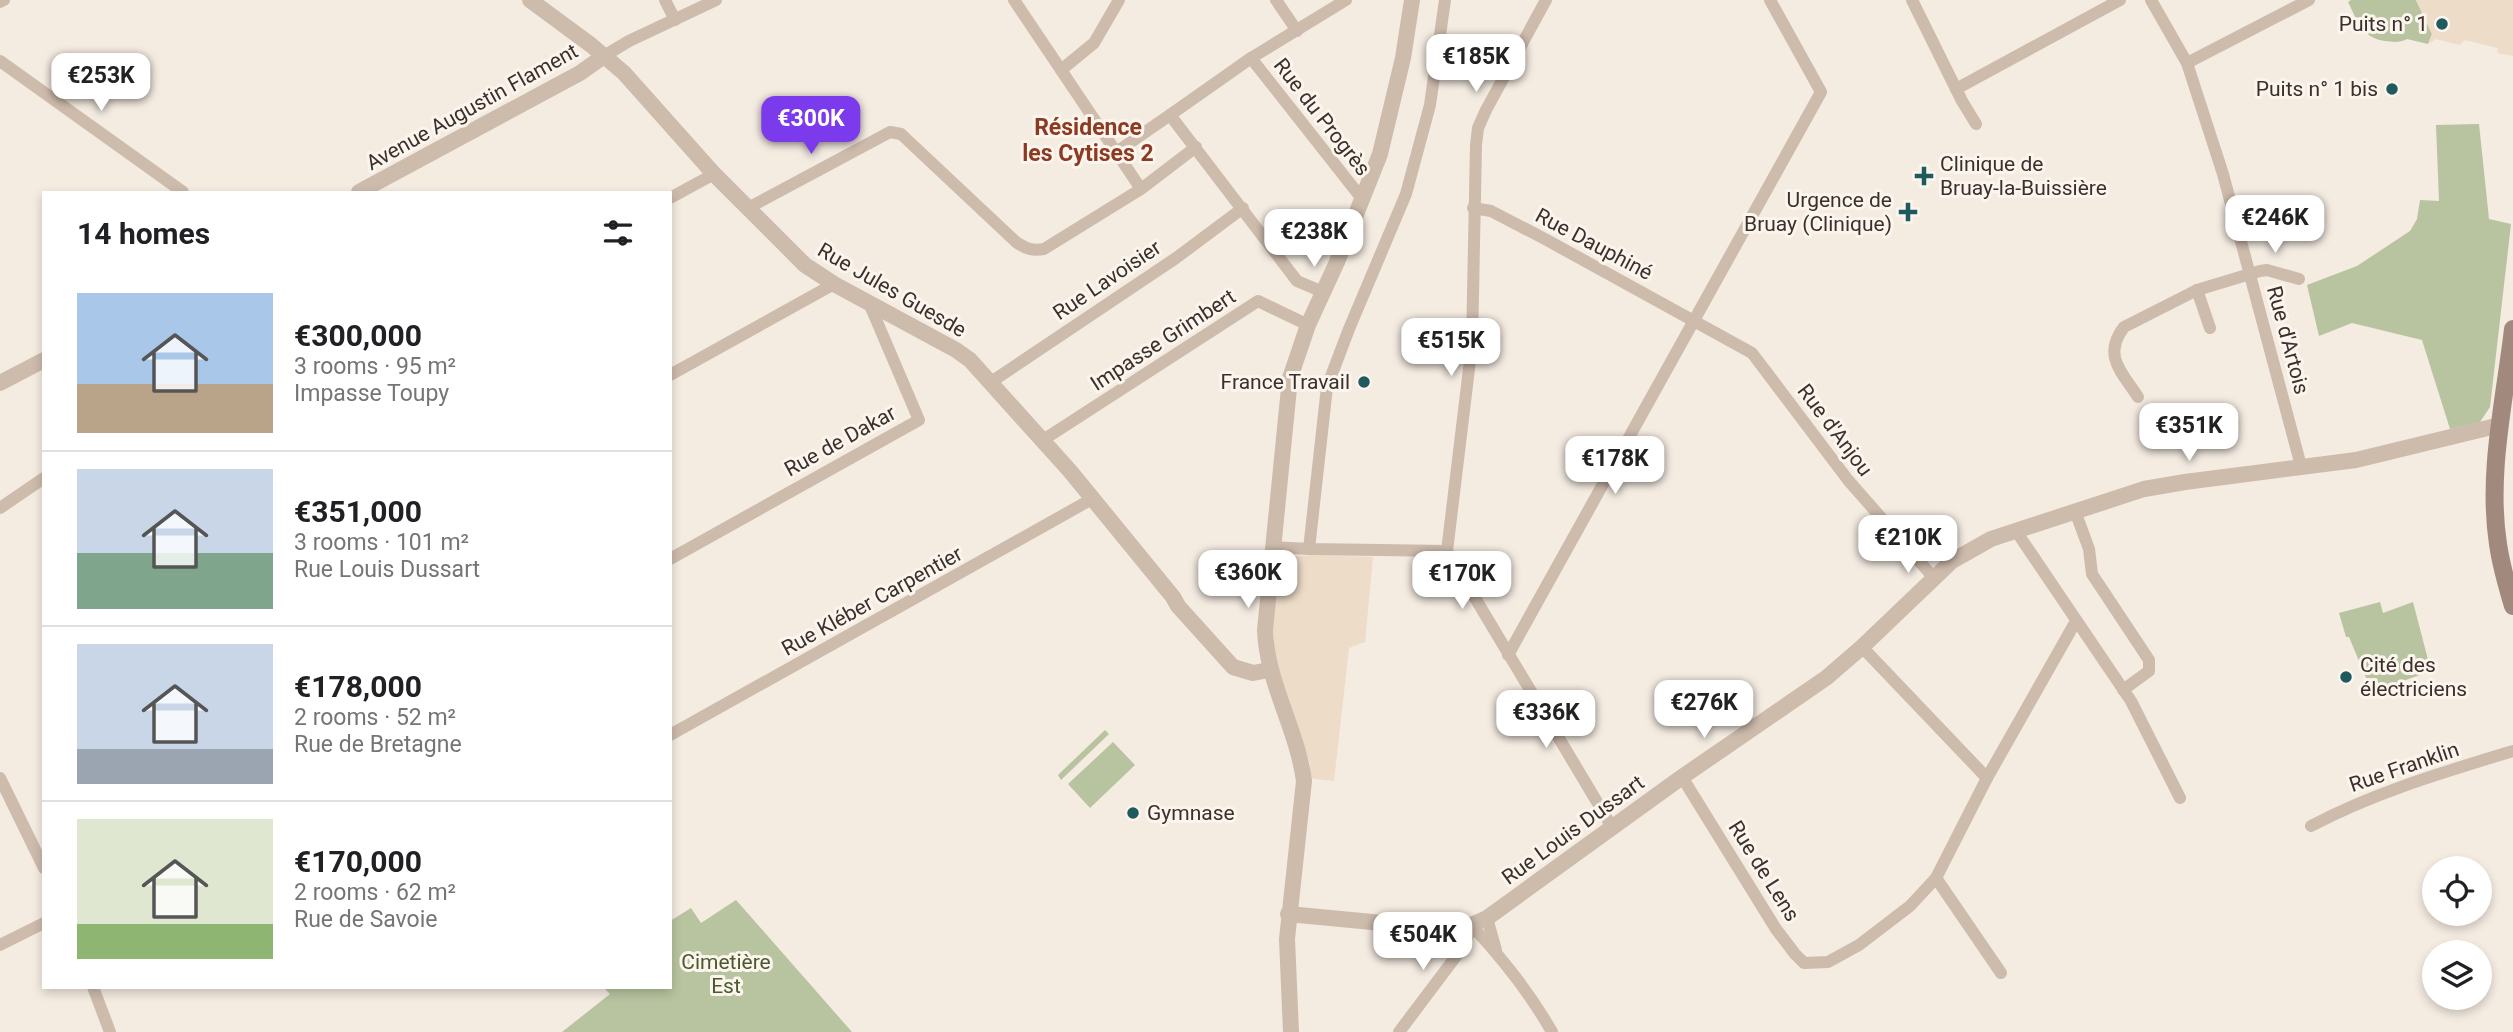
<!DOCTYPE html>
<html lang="en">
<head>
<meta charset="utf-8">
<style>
	body { margin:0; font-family:Roboto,sans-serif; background:#f2f2f2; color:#202124; height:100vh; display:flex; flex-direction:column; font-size:26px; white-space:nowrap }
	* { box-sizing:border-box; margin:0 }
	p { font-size:23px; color:#757577 }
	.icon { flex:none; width:38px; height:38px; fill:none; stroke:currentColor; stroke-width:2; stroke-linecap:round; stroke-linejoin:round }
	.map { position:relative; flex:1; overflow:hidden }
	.details { position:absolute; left:42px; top:191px; width:630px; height:798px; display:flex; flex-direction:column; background:#fff; border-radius:0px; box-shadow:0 4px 10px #0003 }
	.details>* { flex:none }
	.buttons { position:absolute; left:2422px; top:856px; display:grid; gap:14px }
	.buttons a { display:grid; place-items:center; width:70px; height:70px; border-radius:50%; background:#fff; box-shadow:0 4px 10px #0003; font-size:35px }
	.price { position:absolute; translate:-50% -60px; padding:0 16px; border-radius:14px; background:#fff; color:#222; font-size:23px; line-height:46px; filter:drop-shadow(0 2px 4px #0008) }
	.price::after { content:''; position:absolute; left:50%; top:42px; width:21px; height:16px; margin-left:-10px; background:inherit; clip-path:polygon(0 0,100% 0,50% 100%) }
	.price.selected { background:#7c3aed; color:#fff }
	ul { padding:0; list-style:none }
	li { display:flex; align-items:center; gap:21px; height:175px; padding:0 35px }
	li+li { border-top:2px solid #e0e0e0 }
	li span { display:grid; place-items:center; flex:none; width:196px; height:140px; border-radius:0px; color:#555 }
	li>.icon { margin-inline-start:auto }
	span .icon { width:84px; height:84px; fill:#fffc; stroke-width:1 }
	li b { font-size:30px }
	h2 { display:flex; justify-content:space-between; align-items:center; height:84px; padding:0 35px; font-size:30px }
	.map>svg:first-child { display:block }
</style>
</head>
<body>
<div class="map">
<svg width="2513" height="1032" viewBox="0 0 2513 1032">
	<rect width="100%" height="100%" fill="#f4ebe1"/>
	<g fill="#b8c4a0">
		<path d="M 2351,0 L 2416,0 L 2432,34 L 2428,44 L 2407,39 C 2399,43 2394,42 2385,41 C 2362,38 2357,20 2348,2 Z"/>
		<path d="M 2479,124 L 2489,219 L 2511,224 L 2490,407 L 2480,422 L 2450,429 L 2422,340 L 2352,323 L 2319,336 L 2307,285 L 2357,266 L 2410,231 L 2417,219 L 2420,200 L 2439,201 L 2436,125 Z"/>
		<path d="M 2380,602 L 2383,613 L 2413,602 L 2431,671 L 2372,692 L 2349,637 L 2346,637 L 2339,613 Z"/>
		<path d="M 1105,730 L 1109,734 L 1061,780 L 1058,775 Z"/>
		<path d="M 1113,742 L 1135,765 L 1090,808 L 1068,784 Z"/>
		<path d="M 736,900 L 852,1032 L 562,1032 L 610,994 L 603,987 L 670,987 L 670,921 L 691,908 L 701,923 Z"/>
	</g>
	<g fill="#ecdcc8">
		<path d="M 2416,0 L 2513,0 L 2513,56 L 2497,53 L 2498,48 L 2465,40 L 2459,45 L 2436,39 L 2428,44 L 2432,34 Z"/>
		<path d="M 1311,555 L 1373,557 L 1365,642 L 1349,648 L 1334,781 L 1309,778 L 1310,764 L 1276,664 L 1272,617 L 1277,564 L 1283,558 Z"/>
	</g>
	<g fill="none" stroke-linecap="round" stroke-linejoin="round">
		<g stroke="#cdbbac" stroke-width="12">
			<path d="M 665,0 L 675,20"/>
			<path d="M 1014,0 L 1141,189"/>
			<path d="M 1276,0 L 1297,31"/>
			<path d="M 1546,0 L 1486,110 L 1478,128 L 1476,145 L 1472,344 L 1447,551 L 1612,827"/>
			<path d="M 1912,0 L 1962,101 L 1976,124"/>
			<path d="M 2151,0 L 2187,63 L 2223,174 L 2301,466"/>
			<path d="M 0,2 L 4,0"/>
			<path d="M 604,56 L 629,41 L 716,0"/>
			<path d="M 1251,58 L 1363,200"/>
			<path d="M 0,61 L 183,192"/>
			<path d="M 2187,63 L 2309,0"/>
			<path d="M 1061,70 L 1094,43 L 1119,0"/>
			<path d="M 1956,89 L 2120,0"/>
			<path d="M 1170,115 L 1251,58 L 1346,0"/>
			<path d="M 1115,153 L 1170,115 L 1297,281 L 1323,292"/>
			<path d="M 670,198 L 714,174"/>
			<path d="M 748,208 L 890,132 L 901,134 L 1016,242 C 1026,249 1033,251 1044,249 L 1141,189 L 1196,147"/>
			<path d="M 1473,208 L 1491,211 L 1545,239 L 1752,353 L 1848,480 L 1934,578"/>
			<path d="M 2210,328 L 2197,290 L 2260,271 L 2267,270 L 2299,279"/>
			<path d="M 670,375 L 834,284"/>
			<path d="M 991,382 L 1176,258 L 1243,208"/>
			<path d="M 2138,397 C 2122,372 2102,356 2124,327 L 2197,290"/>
			<path d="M 1043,440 L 1258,301 L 1308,325"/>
			<path d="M 0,508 L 44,478"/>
			<path d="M 2075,511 L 2089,549 L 2092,574 L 2149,660 L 2149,671 L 2123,690"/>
			<path d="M 2016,531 L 2131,701 L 2180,798"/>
			<path d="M 1272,547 L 1309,549 L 1447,551"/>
			<path d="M 1309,549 L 1327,387 L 1349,329 L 1406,194 L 1430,105 L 1445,0"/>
			<path d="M 670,559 L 919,420 L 869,303"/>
			<path d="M 1862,647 L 1987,778 L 1936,878 L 2001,973"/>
			<path d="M 1508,655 L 1821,92 L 1770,0"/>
			<path d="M 670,735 L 1092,499"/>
			<path d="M 1682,777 L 1776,929 L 1795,954 L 1804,963 L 1828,962 L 1859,945 L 1910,906 L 1936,878"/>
			<path d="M 0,778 L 44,868"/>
			<path d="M 1987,778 L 2076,621"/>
			<path d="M 2311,826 C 2375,792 2444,772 2513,751"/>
			<path d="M 1487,918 L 1496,950"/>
			<path d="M 0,945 L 44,923"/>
			<path d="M 93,987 L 110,1032"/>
			<path d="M 1399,1032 L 1463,947 L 1472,926 C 1502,958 1530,993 1552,1032"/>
		</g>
		<g stroke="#cdbbac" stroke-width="16">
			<path d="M 530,0 L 591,45 L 624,73 L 714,174 L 805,265 L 834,284 L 956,350 L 970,360 L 1070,471 L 1173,597 L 1178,606 L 1233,667 L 1253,673 L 1269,670"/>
			<path d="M 359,192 L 580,73 L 604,56"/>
			<path d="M 0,383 L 44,360"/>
			<path d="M 1288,914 L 1446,929 L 1464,928 L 1487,918 L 1682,777 L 1826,678 L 1862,647 L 1952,561 L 1991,539 L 2144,489 L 2185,482 L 2356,460 L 2500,425"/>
			<path d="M 1291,1032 L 1287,939 L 1304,781 C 1297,728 1267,684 1265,630 L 1290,378 L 1308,325 L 1337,262 L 1380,154 L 1403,58 L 1412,0"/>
		</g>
		<path stroke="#a18a7d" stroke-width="18" d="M 2513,329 C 2505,399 2487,473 2498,544 C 2501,565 2507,586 2513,606"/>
	</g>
	<g fill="#1f5a5e" stroke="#fbf5ee" stroke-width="2.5">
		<circle cx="2442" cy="24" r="7"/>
		<circle cx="2392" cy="89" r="7"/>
		<path d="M1920.5 165.5h7v7h7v7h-7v7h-7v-7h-7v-7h7z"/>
		<path d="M1904.5 201.5h7v7h7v7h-7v7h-7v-7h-7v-7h7z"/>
		<circle cx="1364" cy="382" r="7"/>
		<circle cx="2346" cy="677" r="7"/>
		<circle cx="1133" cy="813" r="7"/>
	</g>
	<g text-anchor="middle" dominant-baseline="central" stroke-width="6" stroke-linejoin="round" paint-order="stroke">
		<g font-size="21" fill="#3b302b" stroke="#fbf5ee" text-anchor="end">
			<text x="2428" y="24">Puits n° 1</text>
			<text x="2378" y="89">Puits n° 1 bis</text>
			<text x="1940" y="164" text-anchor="start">Clinique de<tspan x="1940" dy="24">Bruay-la-Buissière</tspan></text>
			<text x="1892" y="200">Urgence de<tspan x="1892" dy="24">Bruay (Clinique)</tspan></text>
			<text x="1350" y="382">France Travail</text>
			<text x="2360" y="665" text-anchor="start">Cité des<tspan x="2360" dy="24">électriciens</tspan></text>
			<text x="1147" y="813" text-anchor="start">Gymnase</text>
		</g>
		<g font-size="21" fill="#3b302b" stroke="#fbf5ee">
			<text transform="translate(472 107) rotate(-29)">Avenue Augustin Flament</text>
			<text transform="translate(1322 117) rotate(52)">Rue du Progrès</text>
			<text transform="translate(1594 244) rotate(28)">Rue Dauphiné</text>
			<text transform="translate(1107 280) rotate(-34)">Rue Lavoisier</text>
			<text transform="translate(892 290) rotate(30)">Rue Jules Guesde</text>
			<text transform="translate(1163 340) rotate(-33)">Impasse Grimbert</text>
			<text transform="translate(2288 340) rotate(75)">Rue d'Artois</text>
			<text transform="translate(1835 430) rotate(53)">Rue d'Anjou</text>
			<text transform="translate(840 441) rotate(-29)">Rue de Dakar</text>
			<text transform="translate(872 601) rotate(-29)">Rue Kléber Carpentier</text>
			<text transform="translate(2404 767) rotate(-19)">Rue Franklin</text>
			<text transform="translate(1573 830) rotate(-36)">Rue Louis Dussart</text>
			<text transform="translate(1764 871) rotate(58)">Rue de Lens</text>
		</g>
		<g font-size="21" fill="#4a5a2e" stroke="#fbf5ee">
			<text x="726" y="962">Cimetière<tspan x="726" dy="24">Est</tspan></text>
		</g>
		<g font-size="23" font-weight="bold" fill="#8c3b22" stroke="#fbf5ee">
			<text x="1088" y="127">Résidence<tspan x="1088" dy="26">les Cytises 2</tspan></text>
		</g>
	</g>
</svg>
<div class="buttons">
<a><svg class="icon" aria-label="locate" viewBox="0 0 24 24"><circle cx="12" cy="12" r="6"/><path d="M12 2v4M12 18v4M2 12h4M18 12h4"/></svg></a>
<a><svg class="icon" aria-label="layers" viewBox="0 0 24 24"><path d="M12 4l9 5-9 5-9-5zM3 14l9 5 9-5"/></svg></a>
</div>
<b class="price" style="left:1476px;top:94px">€185K</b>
<b class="price" style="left:101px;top:113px">€253K</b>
<b class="price selected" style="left:811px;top:156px">€300K</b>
<b class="price" style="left:2275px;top:255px">€246K</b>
<b class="price" style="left:1314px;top:269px">€238K</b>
<b class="price" style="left:1451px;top:378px">€515K</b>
<b class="price" style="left:2189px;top:463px">€351K</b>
<b class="price" style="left:1615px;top:496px">€178K</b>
<b class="price" style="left:1908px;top:575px">€210K</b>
<b class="price" style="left:1248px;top:610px">€360K</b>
<b class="price" style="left:1462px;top:611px">€170K</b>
<b class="price" style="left:1704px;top:740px">€276K</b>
<b class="price" style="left:1546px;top:750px">€336K</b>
<b class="price" style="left:1423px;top:972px">€504K</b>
<section class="details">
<h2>14 homes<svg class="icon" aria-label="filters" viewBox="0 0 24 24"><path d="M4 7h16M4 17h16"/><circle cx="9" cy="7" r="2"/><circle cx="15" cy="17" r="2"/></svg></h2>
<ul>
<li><span style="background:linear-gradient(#a9c7e8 65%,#b9a48a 0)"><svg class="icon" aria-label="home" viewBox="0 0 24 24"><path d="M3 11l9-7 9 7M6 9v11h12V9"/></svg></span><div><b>€300,000</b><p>3 rooms · 95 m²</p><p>Impasse Toupy</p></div></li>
<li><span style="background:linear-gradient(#c9d6e8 60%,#7fa58c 0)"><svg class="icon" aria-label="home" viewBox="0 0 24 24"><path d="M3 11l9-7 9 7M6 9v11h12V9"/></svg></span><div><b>€351,000</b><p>3 rooms · 101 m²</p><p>Rue Louis Dussart</p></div></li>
<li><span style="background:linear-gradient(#c9d6e8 75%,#9aa5b1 0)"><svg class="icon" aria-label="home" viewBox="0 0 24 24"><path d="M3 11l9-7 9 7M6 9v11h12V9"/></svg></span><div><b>€178,000</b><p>2 rooms · 52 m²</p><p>Rue de Bretagne</p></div></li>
<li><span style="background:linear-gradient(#dfe7d0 75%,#8fb573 0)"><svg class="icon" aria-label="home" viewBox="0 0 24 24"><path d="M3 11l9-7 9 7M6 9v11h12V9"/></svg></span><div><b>€170,000</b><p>2 rooms · 62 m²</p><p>Rue de Savoie</p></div></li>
</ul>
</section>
</div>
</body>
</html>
